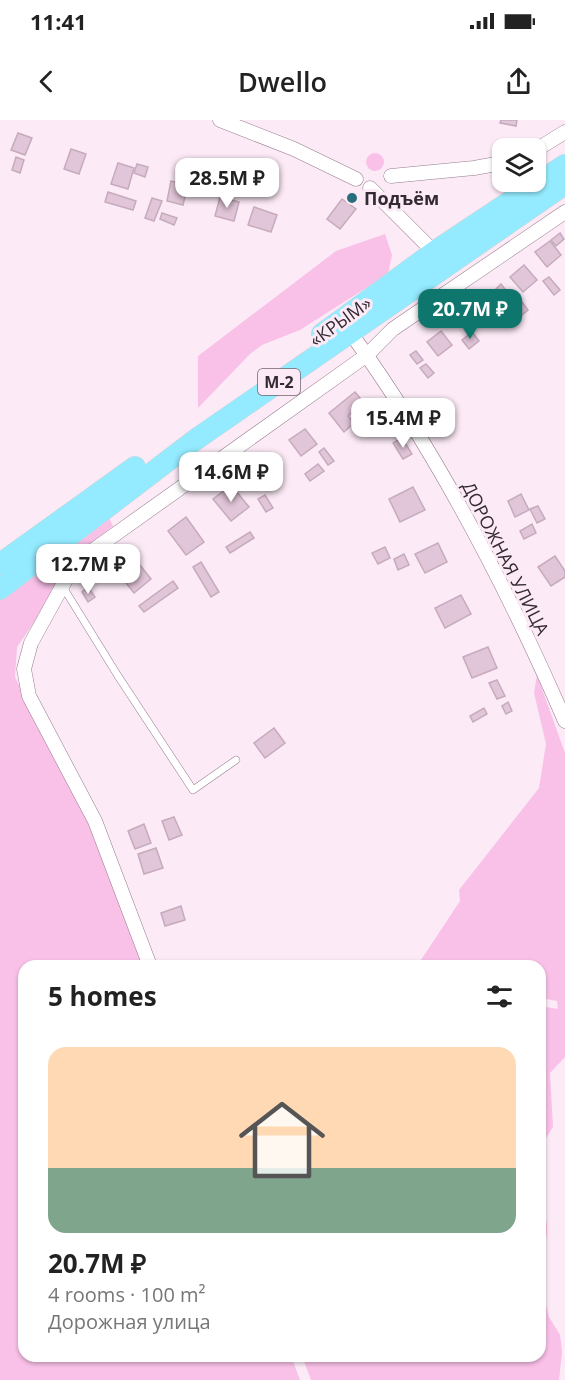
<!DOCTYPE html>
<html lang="en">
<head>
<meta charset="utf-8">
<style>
	body { margin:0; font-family:"Open Sans",sans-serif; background:#f2f2f2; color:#222; height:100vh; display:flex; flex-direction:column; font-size:22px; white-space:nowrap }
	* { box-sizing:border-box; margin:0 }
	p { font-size:20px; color:#767676 }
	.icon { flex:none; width:33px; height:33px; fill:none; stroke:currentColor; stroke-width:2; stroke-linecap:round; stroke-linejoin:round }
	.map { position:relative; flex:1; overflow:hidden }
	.sheet { position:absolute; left:18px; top:840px; width:528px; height:402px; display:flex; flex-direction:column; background:#fff; border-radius:18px; box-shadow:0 2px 4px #0004 }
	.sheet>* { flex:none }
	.fabs { position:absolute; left:492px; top:18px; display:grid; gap:12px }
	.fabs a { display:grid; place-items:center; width:54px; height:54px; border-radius:12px; background:#fff; box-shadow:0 2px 4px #0004; font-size:30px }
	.price { position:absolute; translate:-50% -51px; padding:0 14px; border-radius:12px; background:#fff; color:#222; font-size:20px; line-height:39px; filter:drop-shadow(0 2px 3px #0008) }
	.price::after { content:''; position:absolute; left:50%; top:36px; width:18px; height:14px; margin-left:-9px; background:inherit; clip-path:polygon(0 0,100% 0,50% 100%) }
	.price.on { background:#0f766e; color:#fff }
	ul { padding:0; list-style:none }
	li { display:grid; align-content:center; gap:12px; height:318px; padding:0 30px }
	li span { display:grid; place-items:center; height:186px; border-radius:18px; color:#555 }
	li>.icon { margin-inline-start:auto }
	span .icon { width:108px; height:108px; fill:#fffc; stroke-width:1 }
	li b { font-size:26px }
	h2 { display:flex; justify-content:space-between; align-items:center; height:72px; padding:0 30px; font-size:26px }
	.status { display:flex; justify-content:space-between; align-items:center; height:42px; padding:0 30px; background:#fff; direction:ltr }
	.status svg { height:16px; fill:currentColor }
	header { display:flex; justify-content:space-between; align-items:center; height:78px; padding:0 30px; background:#fff; font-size:27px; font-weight:600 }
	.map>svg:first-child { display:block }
</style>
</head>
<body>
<div class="status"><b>11:41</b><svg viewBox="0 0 49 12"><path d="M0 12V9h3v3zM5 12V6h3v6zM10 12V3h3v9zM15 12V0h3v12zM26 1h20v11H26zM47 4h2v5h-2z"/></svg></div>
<header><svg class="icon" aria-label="back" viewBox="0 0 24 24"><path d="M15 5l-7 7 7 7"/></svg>Dwello<svg class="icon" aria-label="share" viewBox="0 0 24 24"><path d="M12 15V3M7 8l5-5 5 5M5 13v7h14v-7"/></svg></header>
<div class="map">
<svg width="565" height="1260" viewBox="0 0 565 1260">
	<rect width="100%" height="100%" fill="#fceaf6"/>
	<g fill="#f9c0e8">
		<circle cx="375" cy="42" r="9"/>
		<path d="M 385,114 L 392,135 L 388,154 L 300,210 L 262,225 L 250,234 L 198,288 L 198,236 L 336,131 Z"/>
		<path d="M 109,398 L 113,406 L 86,427 L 17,527 L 15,557 L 89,703 L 144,846 L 24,846 L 24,1236 L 291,1236 L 300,1260 L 0,1260 L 0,474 Z"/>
		<path d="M 537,555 L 565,633 L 565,937 L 550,953 L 553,1007 L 541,1026 L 540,886 L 558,889 L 557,881 L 540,878 L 540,846 L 417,846 L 460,781 L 459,770 L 539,668 L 546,624 L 534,573 Z"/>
		<path d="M 540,1081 C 548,1100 551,1115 540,1135 Z"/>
		<path d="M 540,1137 L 546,1148 L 543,1172 L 549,1197 L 560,1215 L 562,1232 L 559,1260 L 311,1260 L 302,1236 L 540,1236 Z"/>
	</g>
	<g fill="#e1c5d8" stroke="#c6abbd" stroke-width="1.5">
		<path d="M 501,0 L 517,0 L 516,6 L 500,3 Z"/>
		<path d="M 18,13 L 32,18 L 25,35 L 11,30 Z"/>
		<path d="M 71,29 L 86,34 L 79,54 L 64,49 Z"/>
		<path d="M 16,37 L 24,40 L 20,53 L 12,50 Z"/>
		<path d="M 118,43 L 134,48 L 128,69 L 111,64 Z"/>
		<path d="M 137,44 L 148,47 L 145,57 L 134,53 Z"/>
		<path d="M 171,61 L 188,65 L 183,85 L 167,81 Z"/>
		<path d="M 108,72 L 136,81 L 133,90 L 105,82 Z"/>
		<path d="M 220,77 L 239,82 L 234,101 L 215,96 Z"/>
		<path d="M 152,78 L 162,81 L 154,101 L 145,98 Z"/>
		<path d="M 342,79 L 356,89 L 340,109 L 327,99 Z"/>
		<path d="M 254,87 L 277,95 L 271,112 L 248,105 Z"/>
		<path d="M 162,93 L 177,98 L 174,105 L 160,99 Z"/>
		<path d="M 560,113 L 564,119 L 556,126 L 551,120 Z"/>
		<path d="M 550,121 L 561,135 L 547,147 L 535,132 Z"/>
		<path d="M 524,145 L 537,160 L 523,172 L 510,157 Z"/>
		<path d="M 549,157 L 560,170 L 554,175 L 543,161 Z"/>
		<path d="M 501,164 L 511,177 L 506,181 L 496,169 Z"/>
		<path d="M 479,180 L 490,194 L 476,205 L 465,191 Z"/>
		<path d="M 522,182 L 528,190 L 517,199 L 511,191 Z"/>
		<path d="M 458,187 L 465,195 L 455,203 L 449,195 Z"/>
		<path d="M 441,211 L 452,225 L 438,236 L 427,222 Z"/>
		<path d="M 472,212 L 479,221 L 469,229 L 462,220 Z"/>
		<path d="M 416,231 L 423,240 L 417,244 L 410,235 Z"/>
		<path d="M 426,244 L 434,253 L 428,258 L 420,248 Z"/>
		<path d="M 355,272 L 370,290 L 361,298 L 355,290 L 348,296 L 354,303 L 344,312 L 329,293 Z"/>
		<path d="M 305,309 L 317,324 L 301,336 L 289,320 Z"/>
		<path d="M 402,318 L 412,334 L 403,339 L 393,323 Z"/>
		<path d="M 324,328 L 334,341 L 328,345 L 319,332 Z"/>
		<path d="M 269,334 L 281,350 L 268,359 L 256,344 Z"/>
		<path d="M 318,344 L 324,351 L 310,361 L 305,354 Z"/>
		<path d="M 231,365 L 249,387 L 231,401 L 213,379 Z"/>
		<path d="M 413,367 L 425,390 L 400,402 L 389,379 Z"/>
		<path d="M 521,374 L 529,390 L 515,397 L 508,381 Z"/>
		<path d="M 265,375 L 273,388 L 266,392 L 258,379 Z"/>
		<path d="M 538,386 L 545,399 L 537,403 L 530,389 Z"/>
		<path d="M 186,397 L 204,422 L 186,435 L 168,411 Z"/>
		<path d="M 532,404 L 536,413 L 524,419 L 520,411 Z"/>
		<path d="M 250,412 L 254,418 L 230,433 L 226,427 Z"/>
		<path d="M 438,423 L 447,442 L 425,453 L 415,434 Z"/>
		<path d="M 385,427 L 390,438 L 378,444 L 372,433 Z"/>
		<path d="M 404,434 L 409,445 L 398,450 L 394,439 Z"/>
		<path d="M 132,435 L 151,459 L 134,473 L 115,449 Z"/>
		<path d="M 555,436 L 565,451 L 565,457 L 551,466 L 538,447 Z"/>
		<path d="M 201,442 L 219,472 L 211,477 L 193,447 Z"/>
		<path d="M 173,461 L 178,468 L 144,492 L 139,486 Z"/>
		<path d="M 88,467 L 95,477 L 88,482 L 82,472 Z"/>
		<path d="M 461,475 L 471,494 L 445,508 L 435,488 Z"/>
		<path d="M 488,527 L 497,548 L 472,558 L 463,537 Z"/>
		<path d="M 497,560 L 505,576 L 497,579 L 489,563 Z"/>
		<path d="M 508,582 L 512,591 L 506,594 L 502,586 Z"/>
		<path d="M 484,588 L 487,594 L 473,602 L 470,596 Z"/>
		<path d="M 274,608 L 285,623 L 265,638 L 254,623 Z"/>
		<path d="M 174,697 L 182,715 L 169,720 L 162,701 Z"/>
		<path d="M 144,704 L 151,723 L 135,729 L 128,711 Z"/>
		<path d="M 156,728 L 163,748 L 144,754 L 138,734 Z"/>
		<path d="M 181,786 L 185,800 L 165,806 L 161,793 Z"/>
	</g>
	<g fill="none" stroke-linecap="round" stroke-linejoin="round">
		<g stroke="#967c8e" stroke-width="8">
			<path id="lane" d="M 63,467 L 118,556 L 193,670 L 236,640"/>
		</g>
		<g stroke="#967c8e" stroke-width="15">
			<g id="street">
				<path d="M 220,0 L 294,29 L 356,59"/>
				<path d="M 536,30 L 565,12"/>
				<path d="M 391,56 L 474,48 L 502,43"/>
				<path d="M 370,68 L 434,132"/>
				<path d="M 350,212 C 437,332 506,465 565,601"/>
				<path d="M 150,846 L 95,701 L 29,576 L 24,549 L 31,523 L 69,454 L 82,438 L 367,235 L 393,209 L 565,92"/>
			</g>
		</g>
		<g stroke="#d6d4d6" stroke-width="22">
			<g id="primary">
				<path d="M 322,214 L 434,132 L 565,45"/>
				<path d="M 0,444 L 135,347"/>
				<path d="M 0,469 L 195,320 L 565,64"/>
			</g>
		</g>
		<use href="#lane" stroke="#fff" stroke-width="7"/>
		<use href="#street" stroke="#fff" stroke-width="14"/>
		<use href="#primary" stroke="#94eafe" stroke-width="21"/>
	</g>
	<circle fill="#2a6e7e" stroke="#fceaf6" stroke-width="2" cx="352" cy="78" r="6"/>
	<g text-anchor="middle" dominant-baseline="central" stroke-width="6" stroke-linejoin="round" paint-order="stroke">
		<rect fill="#fceaf6" stroke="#70646c" stroke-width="1.5" x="258" y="249" width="42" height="26" rx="4.5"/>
		<g font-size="16" font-weight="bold" fill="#342a31">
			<text x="279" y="262">М-2</text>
		</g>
		<g font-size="18" font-weight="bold" fill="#342a31" stroke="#fceaf6" text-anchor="start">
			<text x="364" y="78">Подъём</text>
		</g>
		<g font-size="18" fill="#342a31" stroke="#fceaf6">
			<text transform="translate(340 201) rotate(-36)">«КРЫМ»</text>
			<text transform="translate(506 438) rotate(63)">ДОРОЖНАЯ УЛИЦА</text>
		</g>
	</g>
</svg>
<div class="fabs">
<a><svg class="icon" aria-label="layers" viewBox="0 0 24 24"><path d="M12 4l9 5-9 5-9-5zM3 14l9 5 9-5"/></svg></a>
</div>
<b class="price" style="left:227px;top:89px">28.5M ₽</b>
<b class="price on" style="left:470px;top:220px">20.7M ₽</b>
<b class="price" style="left:403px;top:329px">15.4M ₽</b>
<b class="price" style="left:231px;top:383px">14.6M ₽</b>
<b class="price" style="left:88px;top:475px">12.7M ₽</b>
<section class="sheet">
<h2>5 homes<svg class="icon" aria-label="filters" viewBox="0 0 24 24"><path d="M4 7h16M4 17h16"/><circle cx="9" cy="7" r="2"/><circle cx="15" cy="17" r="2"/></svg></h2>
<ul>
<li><span style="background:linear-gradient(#ffd9b3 65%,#7fa58c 0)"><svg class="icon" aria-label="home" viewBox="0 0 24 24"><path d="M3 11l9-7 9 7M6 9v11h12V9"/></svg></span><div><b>20.7M ₽</b><p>4 rooms · 100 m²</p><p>Дорожная улица</p></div></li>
</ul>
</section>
</div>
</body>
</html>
